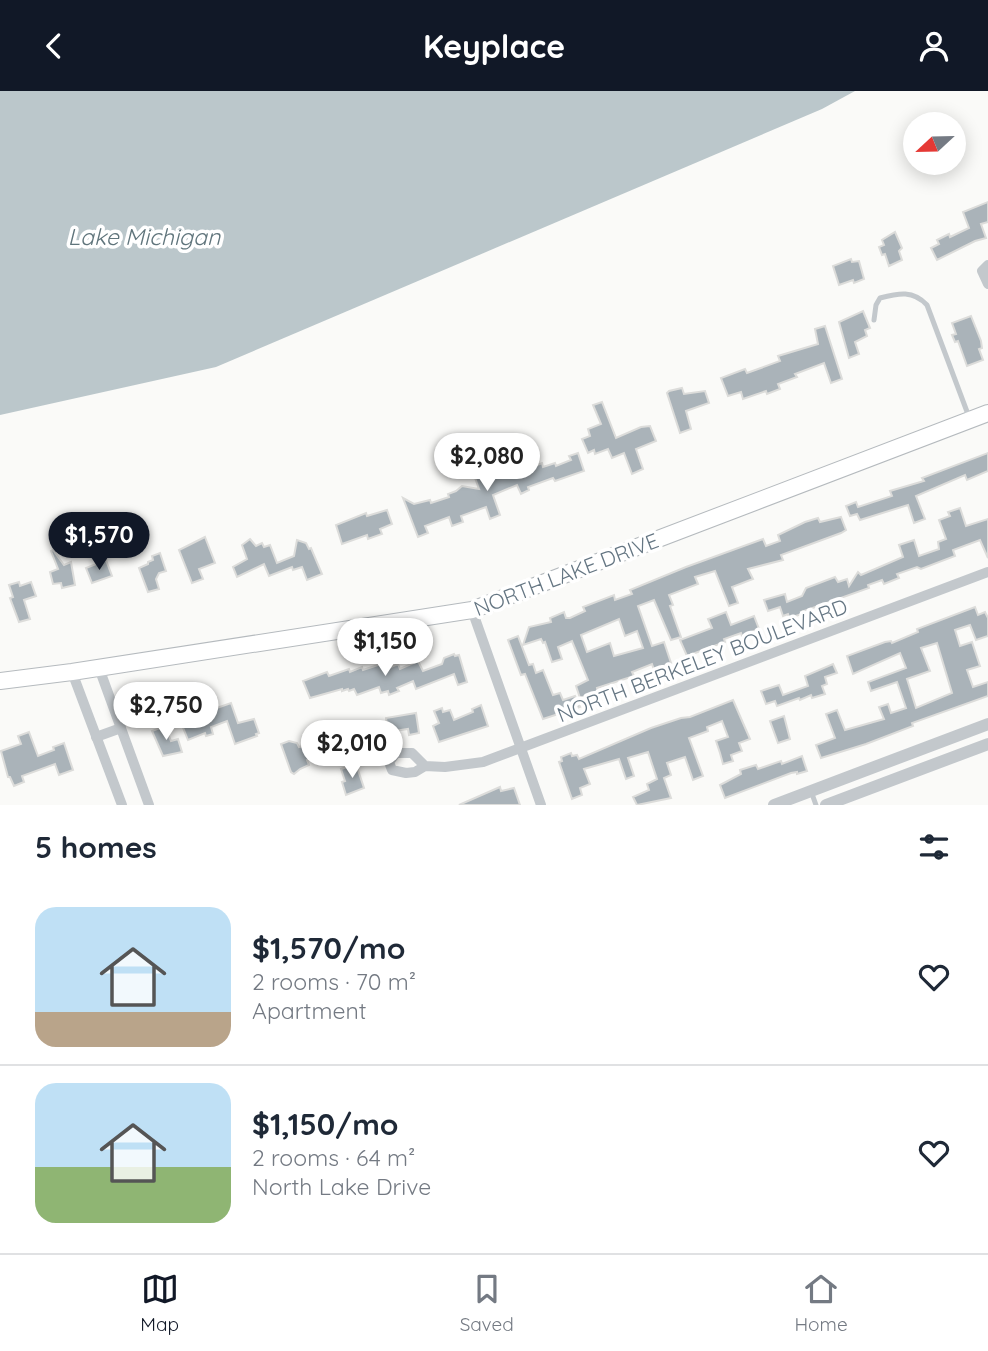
<!DOCTYPE html>
<html lang="en">
<head>
<meta charset="utf-8">
<style>
	body { margin:0; font-family:Quicksand,sans-serif; background:#f2f2f3; color:#1f2937; height:100vh; display:flex; flex-direction:column; font-size:26px; white-space:nowrap }
	* { box-sizing:border-box; margin:0 }
	p { font-size:23px; color:#747a83 }
	.icon { flex:none; width:38px; height:38px; fill:none; stroke:currentColor; stroke-width:2; stroke-linecap:round; stroke-linejoin:round }
	.map { position:relative; height:714px; overflow:hidden }
	.sheet { display:flex; flex-direction:column; background:#fff; flex:1 }
	.sheet>* { flex:none }
	.needle { width:46px; rotate:248deg }
	.buttons { position:absolute; left:903px; top:21px; display:grid; gap:14px }
	.buttons a { display:grid; place-items:center; width:63px; height:63px; border-radius:50%; background:#fff; box-shadow:0 4px 18px #0003; font-size:35px }
	.price { position:absolute; translate:-50% -60px; padding:0 16px; border-radius:24px; background:#fff; color:#222; font-size:23px; line-height:46px; filter:drop-shadow(0 2px 4px #0008) }
	.price::after { content:''; position:absolute; left:50%; top:42px; width:21px; height:16px; margin-left:-10px; background:inherit; clip-path:polygon(0 0,100% 0,50% 100%) }
	.price.on { background:#111827; color:#fff }
	ul { padding:0; list-style:none }
	li { display:flex; align-items:center; gap:21px; height:175px; padding:0 35px }
	li+li { border-top:2px solid #e0e1e3 }
	li span { display:grid; place-items:center; flex:none; width:196px; height:140px; border-radius:21px; color:#555 }
	li>.icon { margin-inline-start:auto }
	span .icon { width:84px; height:84px; fill:#fffc; stroke-width:1 }
	li b { font-size:30px }
	h2 { display:flex; justify-content:space-between; align-items:center; height:84px; padding:0 35px; font-size:30px }
	header { display:flex; justify-content:space-between; align-items:center; height:91px; padding:0 35px; background:#111827; color:#fff; font-size:32px; font-weight:700 }
	.menu { display:flex; justify-content:space-around; align-items:center; height:98px; border-top:2px solid #e0e1e3; background:#fff; font-size:19px; color:#747a83 }
	.menu a { display:grid; justify-items:center; gap:4px }
	.menu .on { color:#111827 }
	.map>svg:first-child { display:block }
</style>
</head>
<body>
<header><svg class="icon" aria-label="back" viewBox="0 0 24 24"><path d="M15 5l-7 7 7 7"/></svg>Keyplace<svg class="icon" aria-label="person" viewBox="0 0 24 24"><circle cx="12" cy="8" r="4"/><path d="M4 21q1-7 8-7t8 7"/></svg></header>
<div class="map">
<svg width="988" height="714" viewBox="0 0 988 714">
	<rect width="100%" height="100%" fill="#fafaf8"/>
	<path fill="#bbc7cb" d="M 0,0 L 855,0 L 822,18 L 216,276 L 0,324 Z"/>
	<g fill="#aab3b9" stroke="#dcdcda" stroke-width="2" fill-rule="evenodd">
		<path d="M 988,111 L 988,131 L 981,133 L 986,147 L 975,150 L 937,169 L 931,157 L 939,153 L 937,149 L 949,143 L 950,146 L 969,137 L 963,121 Z"/>
		<path d="M 895,141 L 902,157 L 899,160 L 902,169 L 889,175 L 885,163 L 882,164 L 879,156 L 884,154 L 882,149 Z"/>
		<path d="M 851,168 L 852,171 L 859,170 L 864,188 L 854,192 L 853,189 L 839,194 L 833,175 Z"/>
		<path d="M 863,220 L 870,237 L 865,239 L 867,245 L 855,251 L 859,263 L 849,267 L 839,231 Z"/>
		<path d="M 971,225 L 981,250 L 982,257 L 979,258 L 983,269 L 967,275 L 958,250 L 955,251 L 952,244 L 956,243 L 952,232 Z"/>
		<path d="M 825,235 L 842,288 L 831,292 L 824,272 L 795,283 L 797,286 L 778,293 L 780,298 L 767,303 L 766,300 L 743,308 L 741,301 L 728,305 L 721,287 L 745,278 L 747,282 L 780,270 L 778,265 L 818,253 L 815,238 Z"/>
		<path d="M 682,297 L 684,303 L 705,300 L 709,312 L 686,320 L 691,338 L 680,342 L 667,302 L 669,300 Z"/>
		<path d="M 602,311 L 616,347 L 641,336 L 650,335 L 656,350 L 636,358 L 643,378 L 632,383 L 624,362 L 612,367 L 608,358 L 595,363 L 594,359 L 588,362 L 582,348 L 590,345 L 588,338 L 601,333 L 593,314 Z"/>
		<path d="M 578,362 L 584,380 L 555,390 L 553,387 L 528,396 L 529,399 L 521,403 L 517,394 L 493,404 L 500,424 L 490,428 L 486,416 L 461,425 L 463,431 L 452,435 L 449,426 L 425,435 L 428,442 L 418,446 L 403,407 L 414,413 L 430,409 L 431,412 L 449,406 L 448,403 L 456,400 L 462,395 L 479,398 L 474,384 L 481,378 L 486,379 L 489,386 L 527,370 L 530,377 L 542,372 L 543,376 L 555,372 L 556,375 L 571,369 L 569,365 Z"/>
		<path d="M 988,362 L 988,380 L 967,389 L 965,384 L 916,405 L 925,428 L 914,432 L 908,414 L 860,429 L 857,423 L 850,425 L 846,415 L 856,411 L 858,416 L 892,405 L 890,400 L 924,390 L 922,387 Z"/>
		<path d="M 960,417 L 966,435 L 988,428 L 988,467 L 980,449 L 953,459 L 955,465 L 921,478 L 917,476 L 897,483 L 899,487 L 884,493 L 882,489 L 868,494 L 869,497 L 801,521 L 802,523 L 789,527 L 788,523 L 783,525 L 780,516 L 768,520 L 764,509 L 785,503 L 787,511 L 802,505 L 806,497 L 835,486 L 838,491 L 847,488 L 849,495 L 858,481 L 861,484 L 903,466 L 899,454 L 914,449 L 919,465 L 939,458 L 938,451 L 946,448 L 939,429 L 950,425 L 948,421 Z"/>
		<path d="M 387,419 L 392,433 L 380,438 L 382,443 L 368,448 L 367,444 L 342,453 L 336,434 L 366,422 L 367,425 Z"/>
		<path d="M 841,426 L 846,439 L 841,442 L 781,464 L 783,469 L 748,478 L 753,488 L 732,496 L 738,512 L 729,515 L 715,480 L 695,486 L 698,493 L 669,504 L 673,514 L 670,515 L 681,546 L 671,549 L 654,509 L 638,515 L 652,555 L 664,551 L 671,572 L 654,579 L 652,573 L 632,581 L 634,585 L 597,597 L 598,601 L 580,607 L 576,595 L 588,589 L 572,550 L 558,556 L 562,568 L 552,571 L 545,551 L 543,552 L 541,548 L 523,554 L 529,536 L 551,531 L 550,527 L 564,521 L 566,527 L 570,527 L 585,520 L 583,516 L 614,504 L 615,509 L 632,503 L 630,499 L 686,476 L 763,448 L 766,455 L 780,450 L 778,444 L 805,431 L 818,427 L 820,431 ZM 619,528 L 625,545 L 637,540 L 643,557 L 614,565 L 610,552 L 587,561 L 581,544 Z"/>
		<path d="M 205,446 L 215,472 L 199,478 L 203,488 L 192,492 L 179,459 Z"/>
		<path d="M 250,448 L 256,455 L 262,452 L 264,456 L 270,454 L 277,472 L 294,465 L 297,449 L 306,452 L 309,458 L 311,457 L 322,483 L 307,489 L 302,476 L 293,479 L 292,476 L 269,485 L 264,473 L 237,486 L 233,476 L 247,468 L 242,454 Z"/>
		<path d="M 53,459 L 64,474 L 71,471 L 75,494 L 62,497 L 61,492 L 53,493 L 50,481 L 58,478 L 51,460 Z"/>
		<path d="M 160,462 L 166,480 L 159,482 L 156,488 L 159,498 L 148,501 L 139,477 L 148,473 L 148,471 L 153,469 L 152,465 Z"/>
		<path d="M 106,469 L 112,485 L 92,492 L 86,477 Z"/>
		<path d="M 19,491 L 20,495 L 31,491 L 36,505 L 24,509 L 30,528 L 19,531 L 10,507 L 13,506 L 9,494 Z"/>
		<path d="M 975,516 L 978,524 L 985,521 L 988,527 L 988,545 L 976,549 L 970,534 L 955,539 L 960,555 L 972,551 L 980,575 L 967,579 L 973,596 L 988,591 L 988,605 L 912,632 L 913,635 L 866,653 L 821,667 L 816,654 L 835,647 L 826,623 L 837,619 L 845,639 L 884,628 L 879,616 L 888,613 L 891,622 L 906,617 L 897,591 L 871,600 L 868,591 L 906,577 L 900,562 L 853,583 L 847,565 L 885,551 L 891,550 L 892,552 L 918,541 L 917,538 ZM 937,552 L 952,602 L 916,617 L 907,588 L 930,580 L 921,557 Z"/>
		<path d="M 726,521 L 731,534 L 754,525 L 759,538 L 742,545 L 741,542 L 724,548 L 725,551 L 687,565 L 680,549 L 712,537 L 708,528 Z"/>
		<path d="M 518,545 L 529,574 L 533,573 L 536,582 L 543,579 L 553,604 L 560,602 L 563,609 L 575,605 L 580,616 L 543,628 L 525,583 L 521,584 L 508,549 Z"/>
		<path d="M 454,563 L 455,565 L 459,564 L 467,591 L 458,594 L 454,583 L 416,598 L 413,590 L 397,597 L 399,600 L 389,604 L 388,600 L 381,602 L 379,596 L 357,604 L 354,598 L 349,600 L 348,598 L 342,600 L 342,598 L 310,607 L 303,590 L 327,581 L 329,585 L 349,578 L 350,581 L 362,576 L 363,579 L 381,573 L 384,579 L 398,573 L 400,578 L 418,570 L 423,580 L 442,573 L 444,567 Z"/>
		<path d="M 833,573 L 837,582 L 825,586 L 827,593 L 822,595 L 825,603 L 812,607 L 811,604 L 800,609 L 799,607 L 777,615 L 775,610 L 766,613 L 761,600 L 779,594 L 783,604 L 808,595 L 805,585 Z"/>
		<path d="M 733,609 L 750,648 L 739,652 L 742,660 L 731,664 L 733,670 L 723,673 L 720,662 L 716,650 L 728,646 L 722,630 L 707,636 L 708,640 L 689,647 L 703,685 L 693,689 L 685,666 L 667,672 L 671,684 L 664,687 L 671,707 L 637,714 L 633,706 L 649,699 L 647,693 L 657,688 L 648,661 L 628,667 L 634,685 L 626,688 L 619,668 L 584,678 L 590,693 L 580,697 L 582,704 L 572,708 L 559,671 L 562,670 L 561,666 L 571,662 L 572,665 L 577,664 L 579,668 L 651,637 L 681,627 L 690,626 Z"/>
		<path d="M 231,612 L 238,632 L 254,628 L 259,642 L 256,643 L 257,645 L 235,653 L 227,630 L 211,636 L 213,643 L 206,645 L 205,642 L 188,649 L 180,629 L 202,620 L 201,618 L 212,613 L 214,618 Z"/>
		<path d="M 481,614 L 488,635 L 439,651 L 433,635 L 439,632 L 434,620 L 442,617 L 443,621 L 450,619 L 454,629 L 473,621 L 472,618 Z"/>
		<path d="M 416,622 L 419,642 L 409,644 L 408,638 L 388,641 L 386,627 Z"/>
		<path d="M 784,625 L 790,648 L 778,652 L 770,630 Z"/>
		<path d="M 165,635 L 171,650 L 178,648 L 182,661 L 163,665 L 152,640 Z"/>
		<path d="M 29,641 L 38,665 L 54,659 L 53,656 L 64,652 L 73,679 L 59,684 L 55,673 L 22,685 L 24,691 L 14,695 L 10,686 L 8,686 L 1,660 L 21,653 L 18,645 Z"/>
		<path d="M 289,650 L 297,652 L 299,656 L 303,655 L 305,660 L 316,656 L 319,664 L 307,669 L 309,674 L 300,678 L 294,683 L 291,681 L 281,653 Z"/>
		<path d="M 802,665 L 807,680 L 797,683 L 797,681 L 791,682 L 725,707 L 720,694 L 741,683 L 740,679 L 756,674 L 758,678 L 781,670 L 782,673 Z"/>
		<path d="M 356,673 L 364,697 L 346,704 L 342,691 L 345,690 L 341,678 Z"/>
		<path d="M 500,696 L 501,700 L 514,697 L 520,714 L 459,714 Z"/>
	</g>
	<g fill="none" stroke-linecap="round" stroke-linejoin="round">
		<g stroke="#b5babe" stroke-width="18">
			<path id="primary" d="M 0,590 L 72,581 L 472,519 L 988,322"/>
		</g>
		<g stroke="#c3c8cc" stroke-width="5">
			<path d="M 874,229 L 876,214 L 880,207 C 899,202 913,199 927,214 L 969,326"/>
			<path d="M 811,700 L 816,714"/>
		</g>
		<g stroke="#c3c8cc" stroke-width="10">
			<path d="M 988,174 L 982,180 L 988,193"/>
			<path d="M 472,519 L 541,714"/>
			<path d="M 99,577 L 149,714"/>
			<path d="M 72,581 L 122,714"/>
			<path d="M 96,646 L 121,637"/>
			<path d="M 425,675 L 412,662 L 396,662 L 389,671 L 392,679 L 406,682 L 415,681 L 425,675 L 445,676 L 483,671 L 988,481"/>
		</g>
		<g stroke="#c3c8cc" stroke-width="12">
			<path d="M 774,714 L 988,633"/>
			<path d="M 826,714 L 988,653"/>
		</g>
		<use href="#primary" stroke="#fff" stroke-width="16"/>
	</g>
	<g text-anchor="middle" dominant-baseline="central" stroke-width="7" stroke-linejoin="round" paint-order="stroke">
		<g font-size="21" fill="#657683" stroke="#fff">
			<text transform="translate(566 483) rotate(-21)">NORTH LAKE DRIVE</text>
			<text transform="translate(702 569) rotate(-21)">NORTH BERKELEY BOULEVARD</text>
		</g>
		<g font-size="23" font-style="italic" fill="#60757c" stroke="#fff">
			<text x="144" y="145">Lake Michigan</text>
		</g>
	</g>
</svg>
<div class="buttons">
<a><svg class="needle" viewBox="-14 -14 28 28"><path d="M0-13l5 13h-10z" fill="#e53935"/><path d="M0 13l5-13h-10z" fill="#747a83"/></svg></a>
</div>
<b class="price" style="left:487px;top:402px">$2,080</b>
<b class="price on" style="left:99px;top:481px">$1,570</b>
<b class="price" style="left:385px;top:587px">$1,150</b>
<b class="price" style="left:166px;top:651px">$2,750</b>
<b class="price" style="left:352px;top:689px">$2,010</b>
</div>
<section class="sheet">
<h2>5 homes<svg class="icon" aria-label="filters" viewBox="0 0 24 24"><path d="M4 7h16M4 17h16"/><circle cx="9" cy="7" r="2"/><circle cx="15" cy="17" r="2"/></svg></h2>
<ul>
<li><span style="background:linear-gradient(#bfe0f5 75%,#b9a48a 0)"><svg class="icon" aria-label="home" viewBox="0 0 24 24"><path d="M3 11l9-7 9 7M6 9v11h12V9"/></svg></span><div><b>$1,570/mo</b><p>2 rooms · 70 m²</p><p>Apartment</p></div><svg class="icon" aria-label="heart" viewBox="0 0 24 24"><path d="M12 20l-8-8c-3-5 5-10 8-4 3-6 11-1 8 4z"/></svg></li>
<li><span style="background:linear-gradient(#bfe0f5 60%,#8fb573 0)"><svg class="icon" aria-label="home" viewBox="0 0 24 24"><path d="M3 11l9-7 9 7M6 9v11h12V9"/></svg></span><div><b>$1,150/mo</b><p>2 rooms · 64 m²</p><p>North Lake Drive</p></div><svg class="icon" aria-label="heart" viewBox="0 0 24 24"><path d="M12 20l-8-8c-3-5 5-10 8-4 3-6 11-1 8 4z"/></svg></li>
</ul>
</section>
<nav class="menu">
<a class="on"><svg class="icon" aria-label="map" viewBox="0 0 24 24"><path d="M3 6l6-2 6 2 6-2v14l-6 2-6-2-6 2zM9 4v14M15 6v14"/></svg>Map</a>
<a><svg class="icon" aria-label="saved" viewBox="0 0 24 24"><path d="M7 4h10v16l-5-4-5 4z"/></svg>Saved</a>
<a><svg class="icon" aria-label="home" viewBox="0 0 24 24"><path d="M3 11l9-7 9 7M6 9v11h12V9"/></svg>Home</a>
</nav>
</body>
</html>
